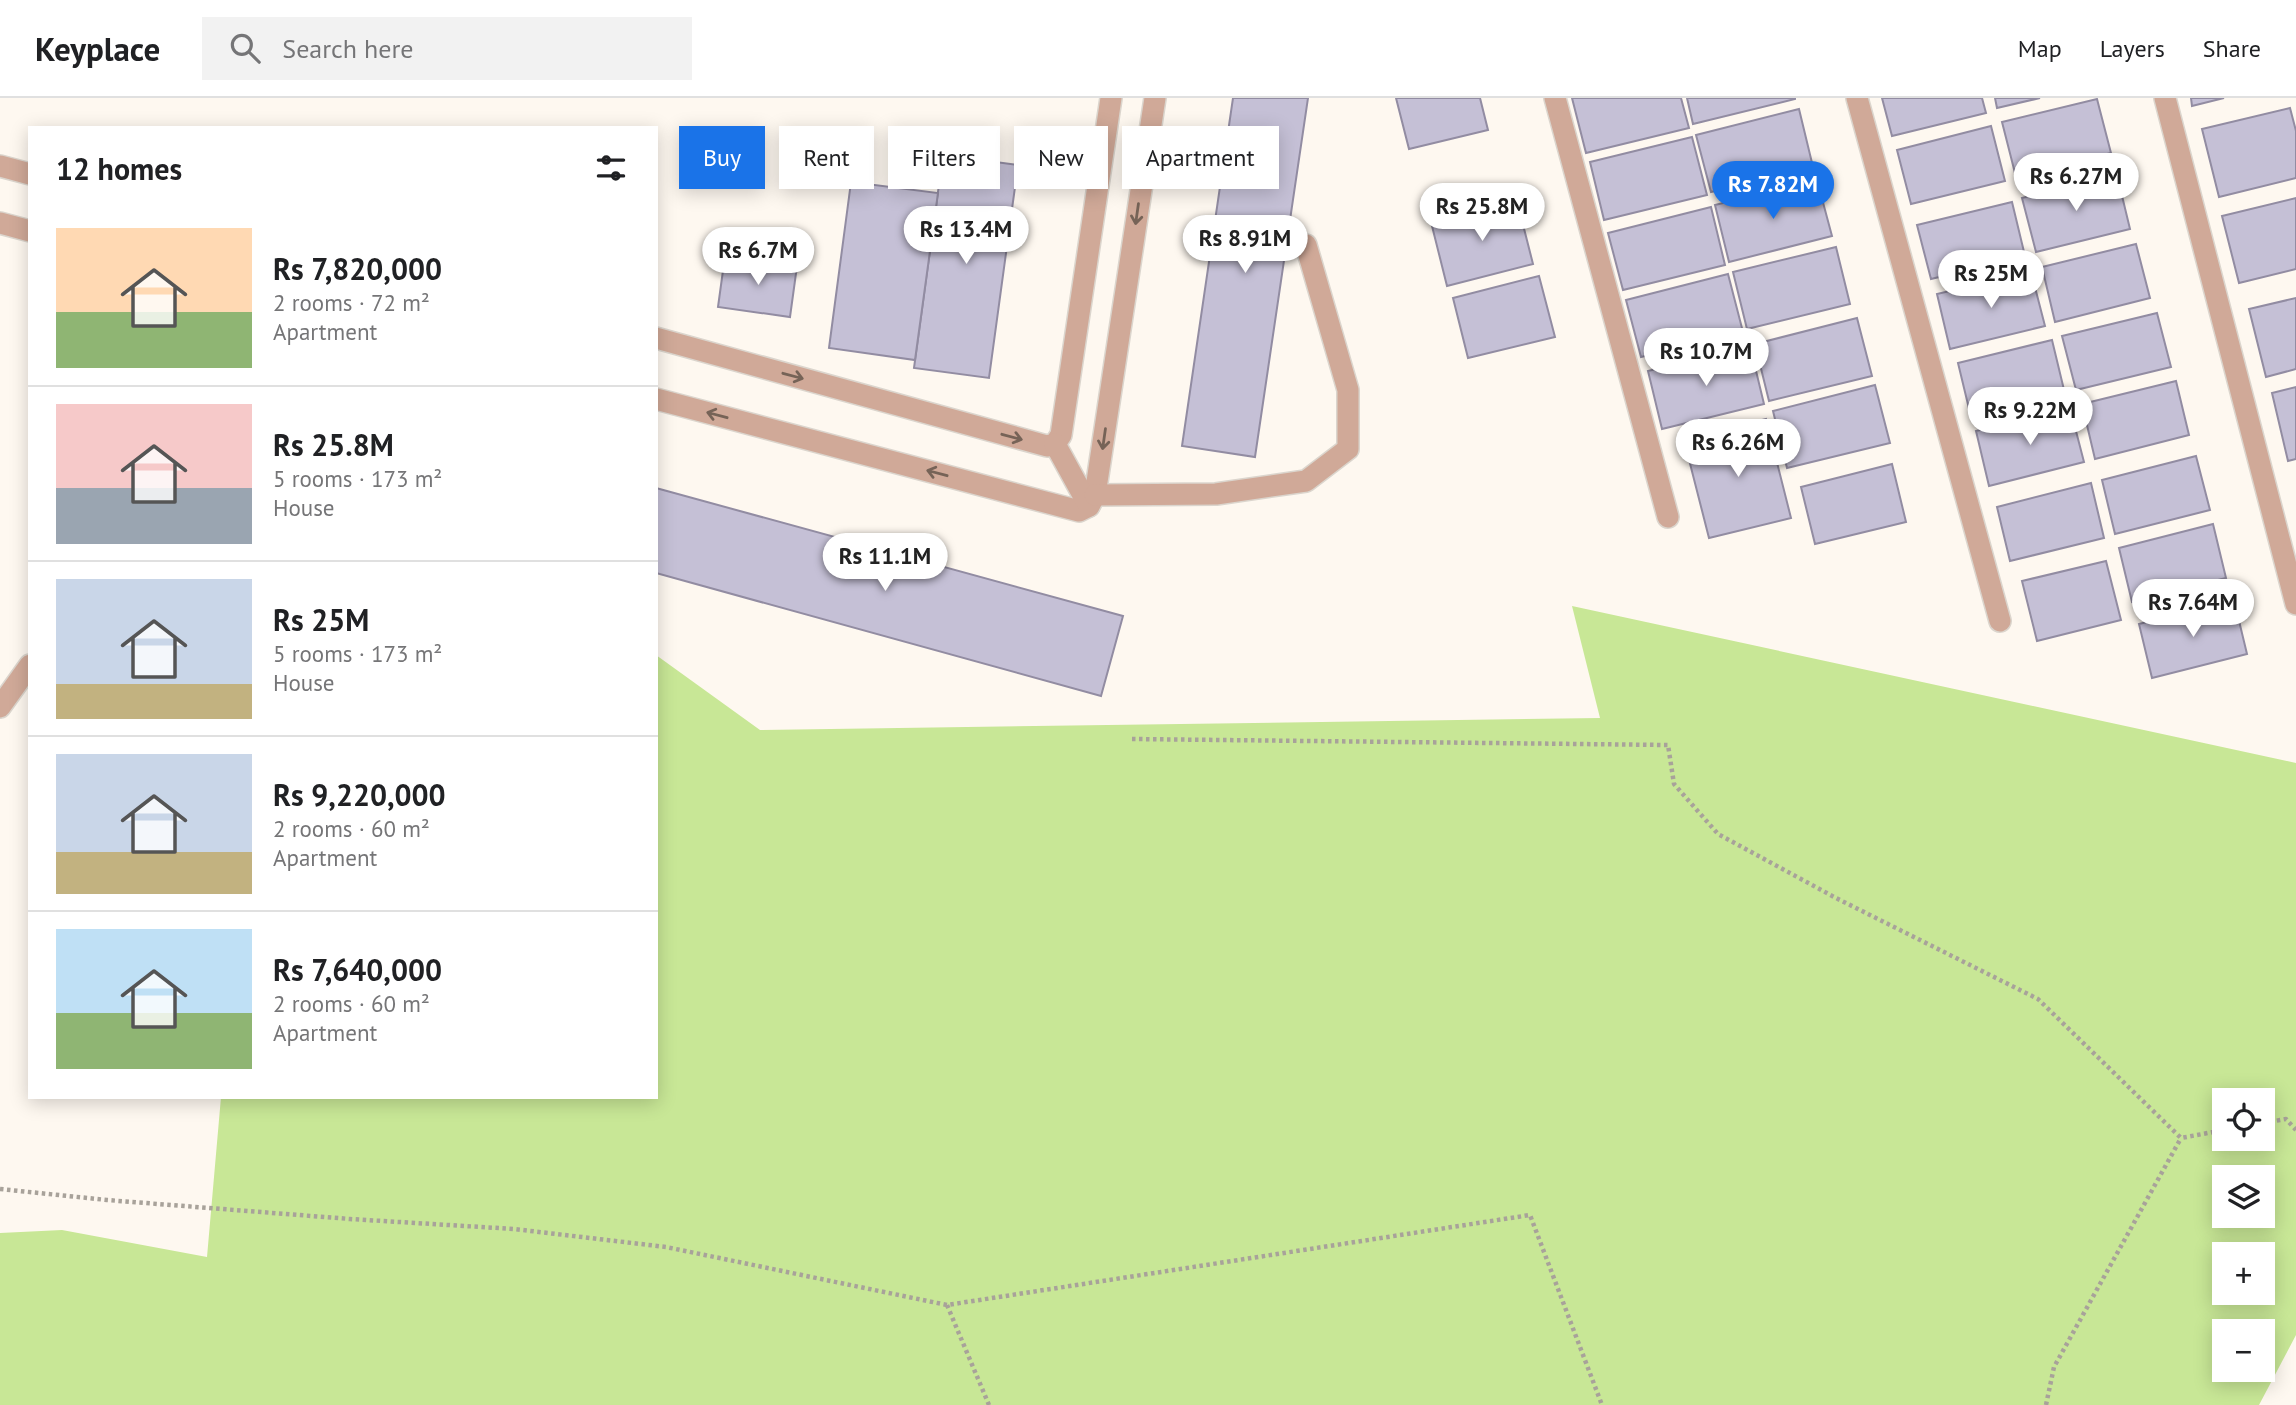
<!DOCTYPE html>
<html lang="en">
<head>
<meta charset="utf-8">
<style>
	body { margin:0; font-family:"PT Sans",sans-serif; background:#f2f2f2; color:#202124; height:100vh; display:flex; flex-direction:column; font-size:26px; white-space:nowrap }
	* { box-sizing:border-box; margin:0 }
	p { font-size:23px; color:#757577 }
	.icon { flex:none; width:38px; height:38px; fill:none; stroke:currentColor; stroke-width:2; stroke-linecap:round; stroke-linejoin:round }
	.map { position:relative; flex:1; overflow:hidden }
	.panel { position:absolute; left:28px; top:28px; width:630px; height:973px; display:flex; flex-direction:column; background:#fff; border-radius:0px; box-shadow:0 4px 18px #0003 }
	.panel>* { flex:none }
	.guide { position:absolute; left:679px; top:28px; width:665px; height:63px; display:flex; gap:14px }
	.fabs { position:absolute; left:2212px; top:990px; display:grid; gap:14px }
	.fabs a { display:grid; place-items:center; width:63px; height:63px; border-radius:0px; background:#fff; box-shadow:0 4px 18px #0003; font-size:35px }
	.price { position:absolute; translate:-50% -60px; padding:0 16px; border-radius:24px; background:#fff; color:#222; font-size:23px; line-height:46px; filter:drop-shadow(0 2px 4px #0008) }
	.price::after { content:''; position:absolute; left:50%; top:42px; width:21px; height:16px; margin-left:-10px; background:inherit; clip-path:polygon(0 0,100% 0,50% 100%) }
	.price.active { background:#1a73e8; color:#fff }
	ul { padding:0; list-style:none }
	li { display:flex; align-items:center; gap:21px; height:175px; padding:0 28px }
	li+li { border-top:2px solid #e0e0e0 }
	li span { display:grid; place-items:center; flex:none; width:196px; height:140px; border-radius:0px; color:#555 }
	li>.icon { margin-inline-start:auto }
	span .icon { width:84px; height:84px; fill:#fffc; stroke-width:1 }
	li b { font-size:30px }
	h2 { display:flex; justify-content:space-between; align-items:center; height:84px; padding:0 28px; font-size:30px }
	.chip { padding:0 24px; border-radius:0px; background:#fff; box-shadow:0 4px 18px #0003; font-size:24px; line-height:63px }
	.chip.active { background:#1a73e8; color:#fff }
	header { display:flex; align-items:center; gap:42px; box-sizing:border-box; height:98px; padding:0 35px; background:#fff; border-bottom:2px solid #e0e0e0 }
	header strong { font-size:33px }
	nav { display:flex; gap:38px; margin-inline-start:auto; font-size:24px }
	.search { width:490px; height:63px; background:#f2f2f2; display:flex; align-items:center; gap:18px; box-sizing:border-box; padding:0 24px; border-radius:0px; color:#757577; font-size:26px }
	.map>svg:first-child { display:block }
</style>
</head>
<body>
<header>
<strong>Keyplace</strong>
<div class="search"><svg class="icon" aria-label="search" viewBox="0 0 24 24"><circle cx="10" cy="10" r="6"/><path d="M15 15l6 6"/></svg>Search here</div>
<nav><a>Map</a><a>Layers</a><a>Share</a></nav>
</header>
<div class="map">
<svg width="2296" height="1307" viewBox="0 0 2296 1307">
	<rect width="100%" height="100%" fill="#fef8f0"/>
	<path fill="#c8e796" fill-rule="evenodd" d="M 1572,508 L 2296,665 L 2296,1237 L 2259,1307 L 0,1307 L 0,1135 L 62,1132 L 207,1159 L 221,999 L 656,999 L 656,557 L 760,632 L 1600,620 ZM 2224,1003 L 2263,1003 L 2263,1041 L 2224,1041 ZM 2224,1080 L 2263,1080 L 2263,1118 L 2224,1118 ZM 2224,1157 L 2263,1157 L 2263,1195 L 2224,1195 ZM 2224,1234 L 2263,1234 L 2263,1272 L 2224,1272 Z"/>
	<g fill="#c5c0d6" stroke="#928ca2" stroke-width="2">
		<path d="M 1233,0 L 1308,0 L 1255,359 L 1182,348 Z"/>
		<path d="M 1396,0 L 1480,0 L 1488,32 L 1409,51 Z"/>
		<path d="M 1572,0 L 1681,0 L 1689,30 L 1586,55 Z"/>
		<path d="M 1687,0 L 1795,0 L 1795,1 L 1693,26 Z"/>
		<path d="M 1882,0 L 1982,0 L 1986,15 L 1892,38 Z"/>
		<path d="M 1995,0 L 2040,0 L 1997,10 Z"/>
		<path d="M 2191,0 L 2224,0 L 2192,8 Z"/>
		<path d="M 2097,1 L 2111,55 L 2016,79 L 2002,24 Z"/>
		<path d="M 2290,10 L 2296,33 L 2296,80 L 2219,99 L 2202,31 Z"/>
		<path d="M 1799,11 L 1813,69 L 1711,94 L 1696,37 Z"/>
		<path d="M 1991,28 L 2005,83 L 1911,106 L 1897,52 Z"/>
		<path d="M 1692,39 L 1707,97 L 1604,122 L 1590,64 Z"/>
		<path d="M 943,57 L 1018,67 L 989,280 L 914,270 Z"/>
		<path d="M 2117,77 L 2130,131 L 2036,154 L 2022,100 Z"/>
		<path d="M 1817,82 L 1832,138 L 1729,164 L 1715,107 Z"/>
		<path d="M 851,84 L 938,95 L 915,262 L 829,250 Z"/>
		<path d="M 2296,100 L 2296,171 L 2239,185 L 2222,118 Z"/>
		<path d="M 1517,103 L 1533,166 L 1447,188 L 1431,124 Z"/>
		<path d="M 2012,104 L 2025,158 L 1931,181 L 1917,127 Z"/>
		<path d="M 1711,109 L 1725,167 L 1623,192 L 1608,135 Z"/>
		<path d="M 2136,146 L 2150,200 L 2055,224 L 2042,169 Z"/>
		<path d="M 1836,149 L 1850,206 L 1747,231 L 1733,174 Z"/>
		<path d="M 725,158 L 797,168 L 790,219 L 718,209 Z"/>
		<path d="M 2031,174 L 2045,228 L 1950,251 L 1937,196 Z"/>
		<path d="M 1728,176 L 1743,234 L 1641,259 L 1626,202 Z"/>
		<path d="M 1539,178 L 1555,239 L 1468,260 L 1453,200 Z"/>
		<path d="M 2296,200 L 2296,271 L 2266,279 L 2249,211 Z"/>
		<path d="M 2157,215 L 2171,269 L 2076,292 L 2062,238 Z"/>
		<path d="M 1857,220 L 1872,278 L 1769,303 L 1755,246 Z"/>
		<path d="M 2052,242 L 2065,296 L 1971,319 L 1958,265 Z"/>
		<path d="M 1750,248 L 1764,306 L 1662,331 L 1648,273 Z"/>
		<path d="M 2176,283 L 2189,337 L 2095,361 L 2082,306 Z"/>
		<path d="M 1875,287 L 1890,345 L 1787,370 L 1773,313 Z"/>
		<path d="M 2296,289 L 2296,361 L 2288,363 L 2272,295 Z"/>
		<path d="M 2070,310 L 2084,364 L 1989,388 L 1976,333 Z"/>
		<path d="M 1766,321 L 1791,420 L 1709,440 L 1684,342 Z"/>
		<path d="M 2196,358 L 2210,412 L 2115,436 L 2102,382 Z"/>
		<path d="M 1892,366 L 1906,424 L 1815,446 L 1801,389 Z"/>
		<path d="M 2091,385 L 2104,440 L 2010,463 L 1997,409 Z"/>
		<path d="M 656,390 L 1123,518 L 1101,598 L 656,475 Z"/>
		<path d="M 2213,426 L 2226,480 L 2132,504 L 2119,450 Z"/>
		<path d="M 2106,463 L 2121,522 L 2037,543 L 2022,483 Z"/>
		<path d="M 2234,502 L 2247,556 L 2152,580 L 2139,526 Z"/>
	</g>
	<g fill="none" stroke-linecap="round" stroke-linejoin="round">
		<g stroke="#dbd5cd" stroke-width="24">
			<g id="minor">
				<path d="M 1555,0 L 1668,419"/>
				<path d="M 1857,0 L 2000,523"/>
				<path d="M 2165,0 L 2296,506"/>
				<path d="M 0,68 L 30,76"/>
				<path d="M 0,125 L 30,133"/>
				<path d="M 656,240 L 1047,348 L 1055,346 L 1061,337 L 1111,0"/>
				<path d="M 656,301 L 1079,413 L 1089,408 L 1095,397 L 1155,0"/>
				<path d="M 1055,346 L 1089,408"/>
				<path d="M 1095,397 L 1216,396 L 1306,383 L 1348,351 L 1348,292 L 1306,147"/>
				<path d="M 0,609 L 30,567"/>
			</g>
		</g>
		<g stroke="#a8a29a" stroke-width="4.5" stroke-dasharray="3.5 3.5" stroke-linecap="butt">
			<path d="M 1132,641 L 1668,647 L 1674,686 L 1718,736 L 1836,800 L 2038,901 L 2181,1040 L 2224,1032"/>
			<path d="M 2263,1025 L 2286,1021 L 2296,1032"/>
			<path d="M 0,1091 L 107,1102 L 350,1121 L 514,1131 L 666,1149 L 947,1207 L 1530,1117 L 1602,1307"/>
			<path d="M 947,1207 L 989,1307"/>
			<path d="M 2046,1307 L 2054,1269 L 2181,1040"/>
		</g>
		<use href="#minor" stroke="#d0a998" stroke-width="21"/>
	</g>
	<defs><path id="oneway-shaft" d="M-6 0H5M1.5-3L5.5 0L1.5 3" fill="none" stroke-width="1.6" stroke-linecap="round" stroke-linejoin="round" transform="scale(1.75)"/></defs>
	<g stroke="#766357">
		<use href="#oneway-shaft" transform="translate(1137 116) rotate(98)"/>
		<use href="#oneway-shaft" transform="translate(793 278) rotate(15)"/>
		<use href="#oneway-shaft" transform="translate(717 317) rotate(-165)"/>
		<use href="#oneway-shaft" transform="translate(1012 339) rotate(15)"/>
		<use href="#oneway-shaft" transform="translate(1104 341) rotate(98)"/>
		<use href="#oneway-shaft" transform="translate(937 375) rotate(-165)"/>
	</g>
</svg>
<div class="fabs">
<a><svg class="icon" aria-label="locate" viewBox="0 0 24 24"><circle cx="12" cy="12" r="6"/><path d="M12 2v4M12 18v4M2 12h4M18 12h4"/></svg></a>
<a><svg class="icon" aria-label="layers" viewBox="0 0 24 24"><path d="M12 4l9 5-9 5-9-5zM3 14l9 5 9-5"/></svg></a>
<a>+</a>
<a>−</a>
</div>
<b class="price" style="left:2076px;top:115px">Rs 6.27M</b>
<b class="price active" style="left:1773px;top:123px">Rs 7.82M</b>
<b class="price" style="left:1482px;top:145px">Rs 25.8M</b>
<b class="price" style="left:966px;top:168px">Rs 13.4M</b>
<b class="price" style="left:1245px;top:177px">Rs 8.91M</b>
<b class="price" style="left:758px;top:189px">Rs 6.7M</b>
<b class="price" style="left:1991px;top:212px">Rs 25M</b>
<b class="price" style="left:1706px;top:290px">Rs 10.7M</b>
<b class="price" style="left:2030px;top:349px">Rs 9.22M</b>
<b class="price" style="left:1738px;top:381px">Rs 6.26M</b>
<b class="price" style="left:885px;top:495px">Rs 11.1M</b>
<b class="price" style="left:2193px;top:541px">Rs 7.64M</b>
<div class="guide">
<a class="chip active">Buy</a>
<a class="chip">Rent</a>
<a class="chip">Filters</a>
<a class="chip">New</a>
<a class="chip">Apartment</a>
</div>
<section class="panel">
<h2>12 homes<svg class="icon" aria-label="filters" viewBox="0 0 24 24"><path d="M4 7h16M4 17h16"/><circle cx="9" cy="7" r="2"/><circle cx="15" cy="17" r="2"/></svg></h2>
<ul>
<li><span style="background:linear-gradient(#ffd9b3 60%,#8fb573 0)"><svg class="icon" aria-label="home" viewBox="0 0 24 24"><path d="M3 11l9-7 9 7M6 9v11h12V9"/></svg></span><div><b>Rs 7,820,000</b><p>2 rooms · 72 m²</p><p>Apartment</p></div></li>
<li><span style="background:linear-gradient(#f6c9c9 60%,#9aa5b1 0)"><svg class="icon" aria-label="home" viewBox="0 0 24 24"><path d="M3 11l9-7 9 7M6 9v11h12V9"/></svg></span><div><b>Rs 25.8M</b><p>5 rooms · 173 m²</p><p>House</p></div></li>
<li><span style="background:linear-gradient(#c9d6e8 75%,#c2b280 0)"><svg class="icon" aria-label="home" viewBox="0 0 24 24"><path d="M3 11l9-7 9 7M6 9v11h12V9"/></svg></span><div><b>Rs 25M</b><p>5 rooms · 173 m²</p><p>House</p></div></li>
<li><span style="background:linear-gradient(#c9d6e8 70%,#c2b280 0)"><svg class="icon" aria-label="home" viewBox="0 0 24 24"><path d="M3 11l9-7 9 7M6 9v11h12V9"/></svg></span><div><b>Rs 9,220,000</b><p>2 rooms · 60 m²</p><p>Apartment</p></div></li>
<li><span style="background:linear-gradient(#bfe0f5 60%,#8fb573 0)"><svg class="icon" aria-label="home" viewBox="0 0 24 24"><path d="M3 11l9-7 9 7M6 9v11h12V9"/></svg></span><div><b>Rs 7,640,000</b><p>2 rooms · 60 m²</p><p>Apartment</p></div></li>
</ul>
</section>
</div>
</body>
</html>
